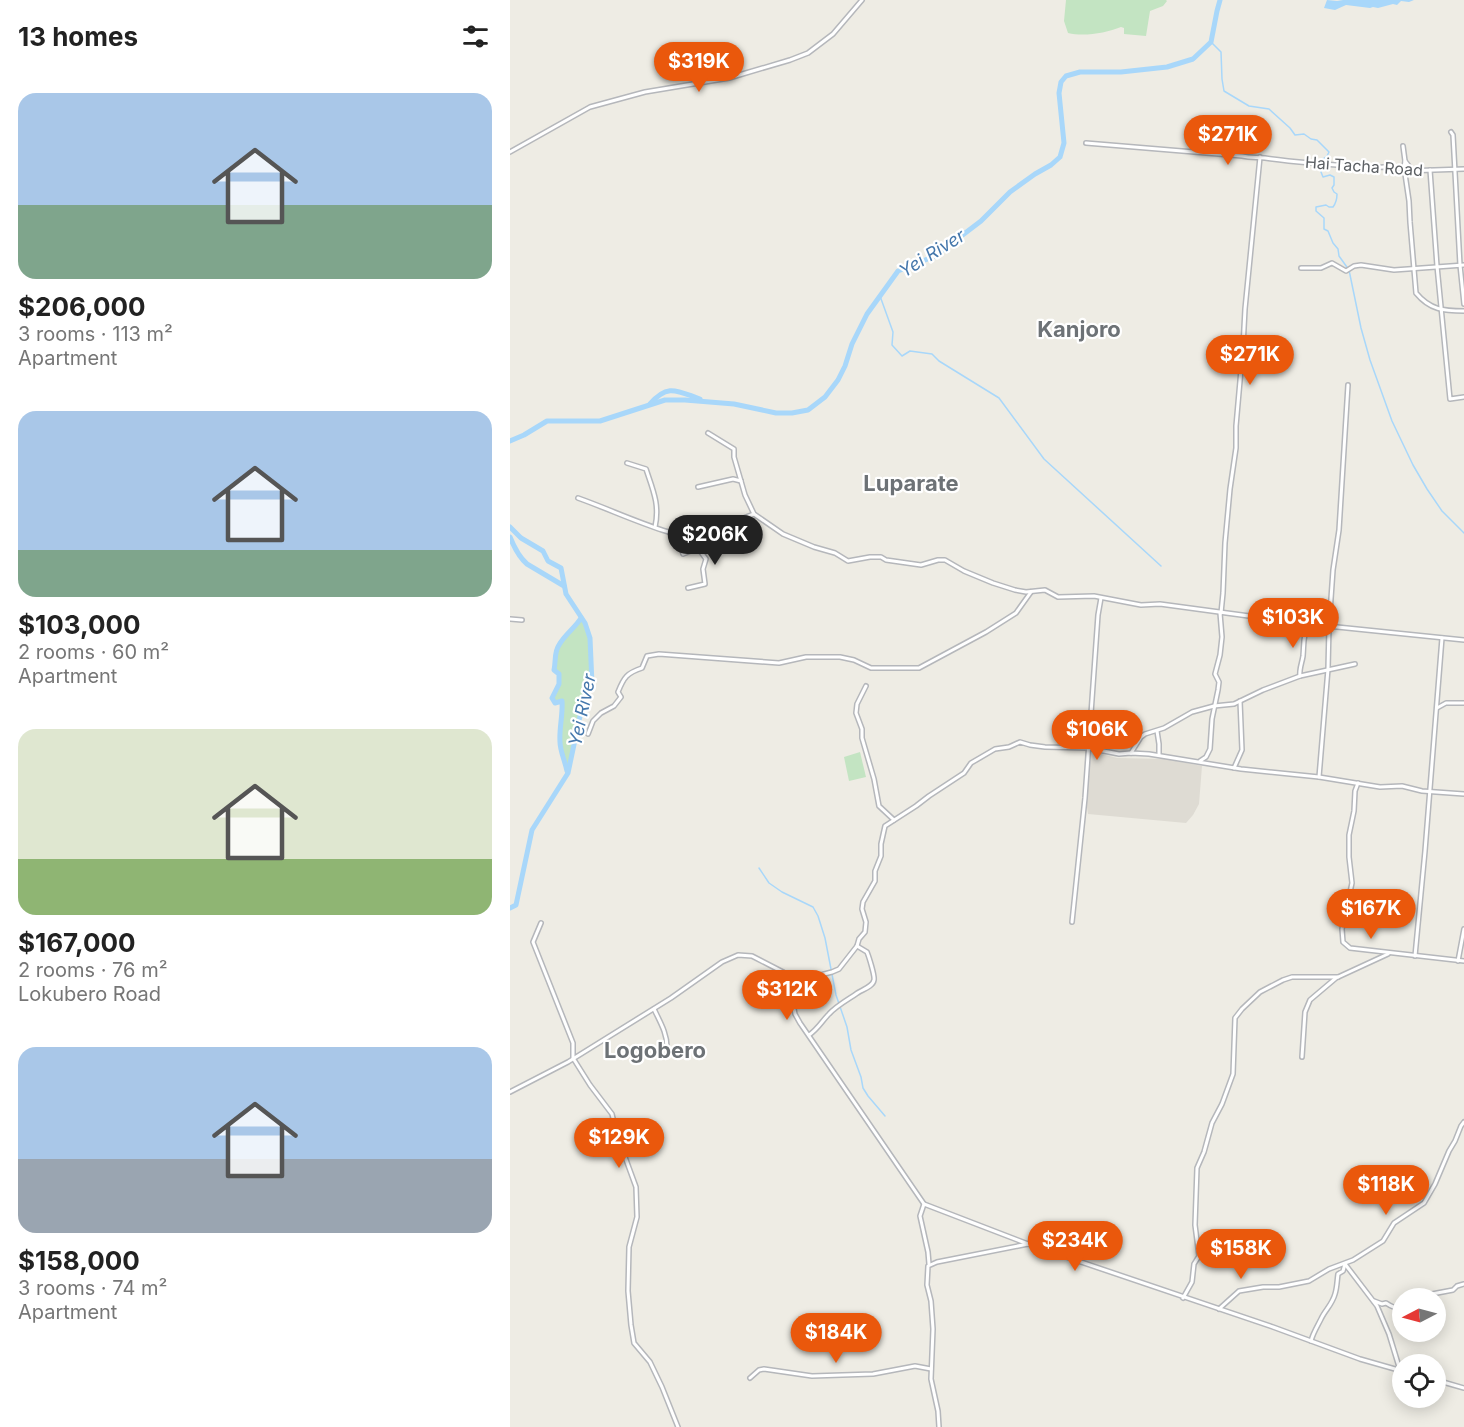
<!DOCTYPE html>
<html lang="en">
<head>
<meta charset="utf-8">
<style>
	body { margin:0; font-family:Inter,sans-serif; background:#f6f6f6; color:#222; height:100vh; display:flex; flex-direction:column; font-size:22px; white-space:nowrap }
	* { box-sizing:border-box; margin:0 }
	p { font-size:20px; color:#767676 }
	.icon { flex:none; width:33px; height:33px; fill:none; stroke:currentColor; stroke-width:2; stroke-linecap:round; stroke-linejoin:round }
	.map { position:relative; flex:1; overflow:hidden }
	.side { display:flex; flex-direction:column; background:#fff; width:510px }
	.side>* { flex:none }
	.needle { width:39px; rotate:264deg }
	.tools { position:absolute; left:882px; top:1288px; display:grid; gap:12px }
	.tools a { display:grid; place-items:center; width:54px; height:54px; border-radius:50%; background:#fff; box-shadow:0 3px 15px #0003; font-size:30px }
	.price { position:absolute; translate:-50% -51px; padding:0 14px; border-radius:21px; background:#ea580c; color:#fff; font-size:20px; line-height:39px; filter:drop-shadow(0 2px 3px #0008) }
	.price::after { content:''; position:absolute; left:50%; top:36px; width:18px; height:14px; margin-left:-9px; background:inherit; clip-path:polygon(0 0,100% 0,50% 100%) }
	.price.active { background:#222; color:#fff }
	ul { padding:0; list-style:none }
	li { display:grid; align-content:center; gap:12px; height:318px; padding:0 18px }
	li span { display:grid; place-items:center; height:186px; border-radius:18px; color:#555 }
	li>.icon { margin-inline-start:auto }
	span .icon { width:108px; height:108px; fill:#fffc; stroke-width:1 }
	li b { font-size:26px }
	h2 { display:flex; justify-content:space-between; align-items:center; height:72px; padding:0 18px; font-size:26px }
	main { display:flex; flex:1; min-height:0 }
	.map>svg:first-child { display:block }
</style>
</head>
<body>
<main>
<section class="side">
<h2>13 homes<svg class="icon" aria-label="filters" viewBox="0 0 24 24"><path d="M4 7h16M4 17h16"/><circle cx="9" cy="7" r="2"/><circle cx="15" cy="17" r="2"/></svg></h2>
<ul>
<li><span style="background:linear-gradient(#a9c7e8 60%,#7fa58c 0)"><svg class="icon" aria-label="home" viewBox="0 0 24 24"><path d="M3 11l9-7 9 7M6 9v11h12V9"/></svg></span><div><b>$206,000</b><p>3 rooms · 113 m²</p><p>Apartment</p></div></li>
<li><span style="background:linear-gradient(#a9c7e8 75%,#7fa58c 0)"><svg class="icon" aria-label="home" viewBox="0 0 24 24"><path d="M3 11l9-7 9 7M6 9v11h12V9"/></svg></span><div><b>$103,000</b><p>2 rooms · 60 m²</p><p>Apartment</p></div></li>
<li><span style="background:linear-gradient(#dfe7d0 70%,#8fb573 0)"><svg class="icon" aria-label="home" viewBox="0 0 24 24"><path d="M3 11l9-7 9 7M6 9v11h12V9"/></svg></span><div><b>$167,000</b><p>2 rooms · 76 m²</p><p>Lokubero Road</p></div></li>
<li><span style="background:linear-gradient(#a9c7e8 60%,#9aa5b1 0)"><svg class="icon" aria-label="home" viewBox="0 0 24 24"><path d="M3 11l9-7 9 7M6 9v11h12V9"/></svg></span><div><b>$158,000</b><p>3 rooms · 74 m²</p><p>Apartment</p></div></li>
</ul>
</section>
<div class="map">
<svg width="954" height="1427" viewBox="0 0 954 1427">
	<rect width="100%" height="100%" fill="#eeece4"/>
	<path fill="#dedbd3" d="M 580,751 L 607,758 L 655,759 L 692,766 L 689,804 L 683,815 L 676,823 L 578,814 L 576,801 L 577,774 Z"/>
	<g fill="#c3e4c2">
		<path d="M 556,0 L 656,0 L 657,1 L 653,6 L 640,11 L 636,36 L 614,34 L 614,28 L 611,27 C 596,33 574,37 558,33 L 554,21 Z"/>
		<path d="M 71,618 L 80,638 L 82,684 L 77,689 L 73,702 L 58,773 C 56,763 50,750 50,740 C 49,727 53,715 52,701 L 45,703 L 42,698 L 49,684 L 49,674 L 44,670 C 46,661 44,652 49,645 C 55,634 66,628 71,618 Z"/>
		<path d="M 350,752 L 356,777 L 339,781 L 334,757 Z"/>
	</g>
	<path fill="#a8d7fa" d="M 817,0 L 827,1 L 833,0 L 904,0 L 899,2 L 891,1 L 887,5 L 883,4 L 868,8 L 863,7 L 860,8 L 836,5 L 825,10 L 814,8 Z"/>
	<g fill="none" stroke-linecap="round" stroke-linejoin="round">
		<g stroke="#a8d7fa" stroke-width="1.5">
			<path d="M 701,42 L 711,52 L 712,79 L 714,91 L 739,106 L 759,109 L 780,128 L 785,135 L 794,134 L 801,139 L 807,140 L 819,152 L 817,156 L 813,159"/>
			<path d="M 812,165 L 811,172 L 813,177 L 820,175 L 824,177 L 824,185 L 822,188 L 824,192 L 827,194 C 827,200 826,203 823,207 L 819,207 L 816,205 L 806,207 L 806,211 L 814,218 L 814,229 L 818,231 L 823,243 L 828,249 L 829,256 L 839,270 L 851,328 L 860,360 L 882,421 L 903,465 L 917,489 L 932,511 L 954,533"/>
			<path d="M 370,296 L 383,332 L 382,345 L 392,356 L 400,351 L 422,354 L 429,361 L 489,398 L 534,459 L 651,566"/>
			<path d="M 249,868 L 259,883 L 272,892 L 303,907 L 308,916 L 315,938 L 326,995 L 337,1027 L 341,1050 L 351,1077 L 353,1088 L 358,1096 L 375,1116"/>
		</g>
		<g stroke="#a8d7fa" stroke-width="5">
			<path d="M 140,404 C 158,383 167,391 190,399"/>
			<path d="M 0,441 L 14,435 L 37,421 L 90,421 L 155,400 L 175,400 L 224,404 L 266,413 L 282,413 L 298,410 L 315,397 L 328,380 L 335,366 L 342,344 L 357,314 L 388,271 L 425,256 L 471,221 L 500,192 L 525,174 L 541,165 L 550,157 L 554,143 L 549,93 L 551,82 L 556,76 L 570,72 L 611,72 L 657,67 L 683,59 L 701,42 L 707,11 L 710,0"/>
			<path d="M 0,527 L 11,538 L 33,551 L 38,561 L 51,568 L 56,594 L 75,623 L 80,638 L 82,684 L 77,689 L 73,702 L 58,773 L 22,830 L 6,905 L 0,908"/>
			<path d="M 0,537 C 4,547 9,557 17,564 L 54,586"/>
			<path d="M 57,771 C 55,761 50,751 50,742 C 49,728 53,715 52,701 L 45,703 L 42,698 L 49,684 L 49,674 L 44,670 C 46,661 44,652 49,645 C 55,634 65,628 71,618"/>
		</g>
		<g stroke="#b5b7bb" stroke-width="6">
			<g id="minor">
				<path d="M 941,132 L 943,135 L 950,265 L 954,304"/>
				<path d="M 576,143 L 732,156 C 741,158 747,157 755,158 C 789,163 824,165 858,167 C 870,168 885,165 895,171 L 954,169"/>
				<path d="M 893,146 L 895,161 L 902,170"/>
				<path d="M 0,152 L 80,107 L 135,92 L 219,78 L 280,60 L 298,53 L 323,34 L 352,0"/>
				<path d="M 895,161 L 894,167 L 899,201 L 900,222 L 906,293 C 920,310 934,311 954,311"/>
				<path d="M 920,170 L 927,266 L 940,399 L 954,397"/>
				<path d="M 791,268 L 811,268 L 822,263 L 836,271 L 844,266 L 851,265 L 884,270 L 954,265"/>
				<path d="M 198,433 L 224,449 L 224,457 L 235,495 L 244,514 L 273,534 L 304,547 L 325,553 L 338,561 L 360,557 L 371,557 L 376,560 L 411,565 L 428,560 L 435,560 L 454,571 L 483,583 L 505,590 L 516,592 L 535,590 L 548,597 L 584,596 L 631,605 L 650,604 L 798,624 L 954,640"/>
				<path d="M 117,463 L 136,469 C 143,490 150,505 145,527"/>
				<path d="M 188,487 L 223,479 L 231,481"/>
				<path d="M 68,498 C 113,514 156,537 204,541 L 236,517 L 244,514"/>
				<path d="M 169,536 L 169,547 L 172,549 L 173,554 L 188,548 L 196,559 L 193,569 L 195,584 L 178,588"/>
				<path d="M 711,613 L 713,593 L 715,543 L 720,489 L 726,448 L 726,426 L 733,347 L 735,309 L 750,157"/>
				<path d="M 0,619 L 12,620"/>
				<path d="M 790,676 C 789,669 792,663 793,656 C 794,645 793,634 798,624"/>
				<path d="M 356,686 L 347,704 L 346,713 L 352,729 L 352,738 L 364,779 L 369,806 L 384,820"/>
				<path d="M 927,708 L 936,703 L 954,703"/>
				<path d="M 647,731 L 649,744 L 649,755"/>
				<path d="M 78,734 L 83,721 L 91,713 L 104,706 L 111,697 L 108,692 C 114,677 117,673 132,668 L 137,656 L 149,654 L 269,663 L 296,657 L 330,657 L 344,660 L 361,668 L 409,668 L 476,632 L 506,613 L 521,592"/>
				<path d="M 621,753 L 631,737 L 635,734 L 654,728 L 682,712 L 704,706 L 724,704 L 753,690 L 790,676 L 845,664"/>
				<path d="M 690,761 L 696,757 L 700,749 L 702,719 L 708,690 L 709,682 L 705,674 L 710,655 L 712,637 L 710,613"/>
				<path d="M 724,768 L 732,750 L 730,701"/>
				<path d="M 809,777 L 818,669 L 819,627 L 823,570 L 829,530 L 838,385"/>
				<path d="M 848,783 L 845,791 L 844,811 L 839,835 L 839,857 L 842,883 L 832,929 L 833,942 L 840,948 L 954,961"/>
				<path d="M 562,922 L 575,798 L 588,615 L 591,598"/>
				<path d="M 31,923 L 23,942 L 63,1043 L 63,1058 L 80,1085 L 102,1114 L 107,1135 L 126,1187 L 127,1217 L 119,1247 L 118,1291 L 121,1325 L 124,1343 L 140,1362 L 152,1387 L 168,1427"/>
				<path d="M 905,956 L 915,851 L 932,638"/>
				<path d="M 948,961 L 954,929"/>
				<path d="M 278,978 L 299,978 L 322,972 L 329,969 L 347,946 L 349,939 L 355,932 L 356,922 L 352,909 L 353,902 L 365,881 L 365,871 L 371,856 L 371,844 L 375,826 L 406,806 L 419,796 L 454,773 L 461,763 L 485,749 L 499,747 L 510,742 L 520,745 L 535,747 L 578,748 L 609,754 L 621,753 L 639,754 L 731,769 L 809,777 L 870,787 L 892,786 L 912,791 L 954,794"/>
				<path d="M 144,1009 C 150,1022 157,1033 157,1047"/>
				<path d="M 299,1035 C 308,1029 312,1021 319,1014 C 326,1006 337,1000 346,994 C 351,990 363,987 364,980 C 365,976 359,957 357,952 L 347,946"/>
				<path d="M 792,1057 L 795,1012 L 800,1000 L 826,978 L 878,954"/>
				<path d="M 0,1092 L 58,1062 L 161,998 L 212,962 L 228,955 L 242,956 L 273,972 L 278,978 L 285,1014 L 290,1023 L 414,1204 L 518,1244"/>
				<path d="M 414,1204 L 410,1216 L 418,1252 L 419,1264"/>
				<path d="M 835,1264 L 867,1306 L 879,1334 L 890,1370"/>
				<path d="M 673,1298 L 682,1282 L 684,1264 L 689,1256 L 685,1225 L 687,1168 L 694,1152 L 702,1123 L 712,1104 L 723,1074 L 725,1018 L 732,1009 L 750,992 L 773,980 L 782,977 L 828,977"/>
				<path d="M 911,1299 L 922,1294 L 943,1290 L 947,1286 L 954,1284"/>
				<path d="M 864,1301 L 872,1304 L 876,1303 C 882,1307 886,1309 892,1307"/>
				<path d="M 709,1309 L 729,1291 L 753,1287 L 769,1287 L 799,1281 L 819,1269 L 843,1260 L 873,1241 L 884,1223 L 914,1203 L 925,1184 L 939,1151 L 945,1141 L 951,1126 L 954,1122"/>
				<path d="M 801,1341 C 803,1333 807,1327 811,1319 C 815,1310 822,1305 825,1294 C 827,1288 827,1281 828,1274 L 833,1271 L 835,1264"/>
				<path d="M 240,1378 L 249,1370 L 254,1369 L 302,1376 L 363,1374 L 405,1366 L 421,1369"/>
				<path d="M 926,1380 L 954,1388"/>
				<path d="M 429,1427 L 428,1411 L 421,1379 L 423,1329 L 421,1301 L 417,1285 L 418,1266 L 427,1262 L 518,1244 L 763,1327 L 850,1359 L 892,1371"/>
			</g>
		</g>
		<use href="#minor" stroke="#fff" stroke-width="3"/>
	</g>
	<g text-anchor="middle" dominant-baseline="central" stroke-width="4.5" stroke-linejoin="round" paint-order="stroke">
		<g font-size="16" fill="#5c6064" stroke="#fff">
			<text transform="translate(854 166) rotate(4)">Hai Tacha Road</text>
		</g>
		<g font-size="18" font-style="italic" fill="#4678ac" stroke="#fff">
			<text transform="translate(422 253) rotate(-32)">Yei River</text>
			<text transform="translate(72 710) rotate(-78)">Yei River</text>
		</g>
		<g font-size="22" font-weight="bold" fill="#6d7276" stroke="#fff">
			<text x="569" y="329">Kanjoro</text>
			<text x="401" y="483">Luparate</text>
			<text x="145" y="1050">Logobero</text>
		</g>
	</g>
</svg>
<div class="tools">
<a><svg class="needle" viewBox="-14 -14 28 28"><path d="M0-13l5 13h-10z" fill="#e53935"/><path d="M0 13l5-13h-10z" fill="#767676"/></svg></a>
<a><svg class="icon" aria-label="locate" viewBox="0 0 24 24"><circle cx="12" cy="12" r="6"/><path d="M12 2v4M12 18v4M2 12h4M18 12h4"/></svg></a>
</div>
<b class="price" style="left:189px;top:93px">$319K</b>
<b class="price" style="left:718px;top:166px">$271K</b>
<b class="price" style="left:740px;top:386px">$271K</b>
<b class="price active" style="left:205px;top:566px">$206K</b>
<b class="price" style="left:783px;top:649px">$103K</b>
<b class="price" style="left:587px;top:761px">$106K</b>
<b class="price" style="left:861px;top:940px">$167K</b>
<b class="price" style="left:277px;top:1021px">$312K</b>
<b class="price" style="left:109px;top:1169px">$129K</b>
<b class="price" style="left:876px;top:1216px">$118K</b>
<b class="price" style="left:565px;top:1272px">$234K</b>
<b class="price" style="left:731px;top:1280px">$158K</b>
<b class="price" style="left:326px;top:1364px">$184K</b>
</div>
</main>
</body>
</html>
